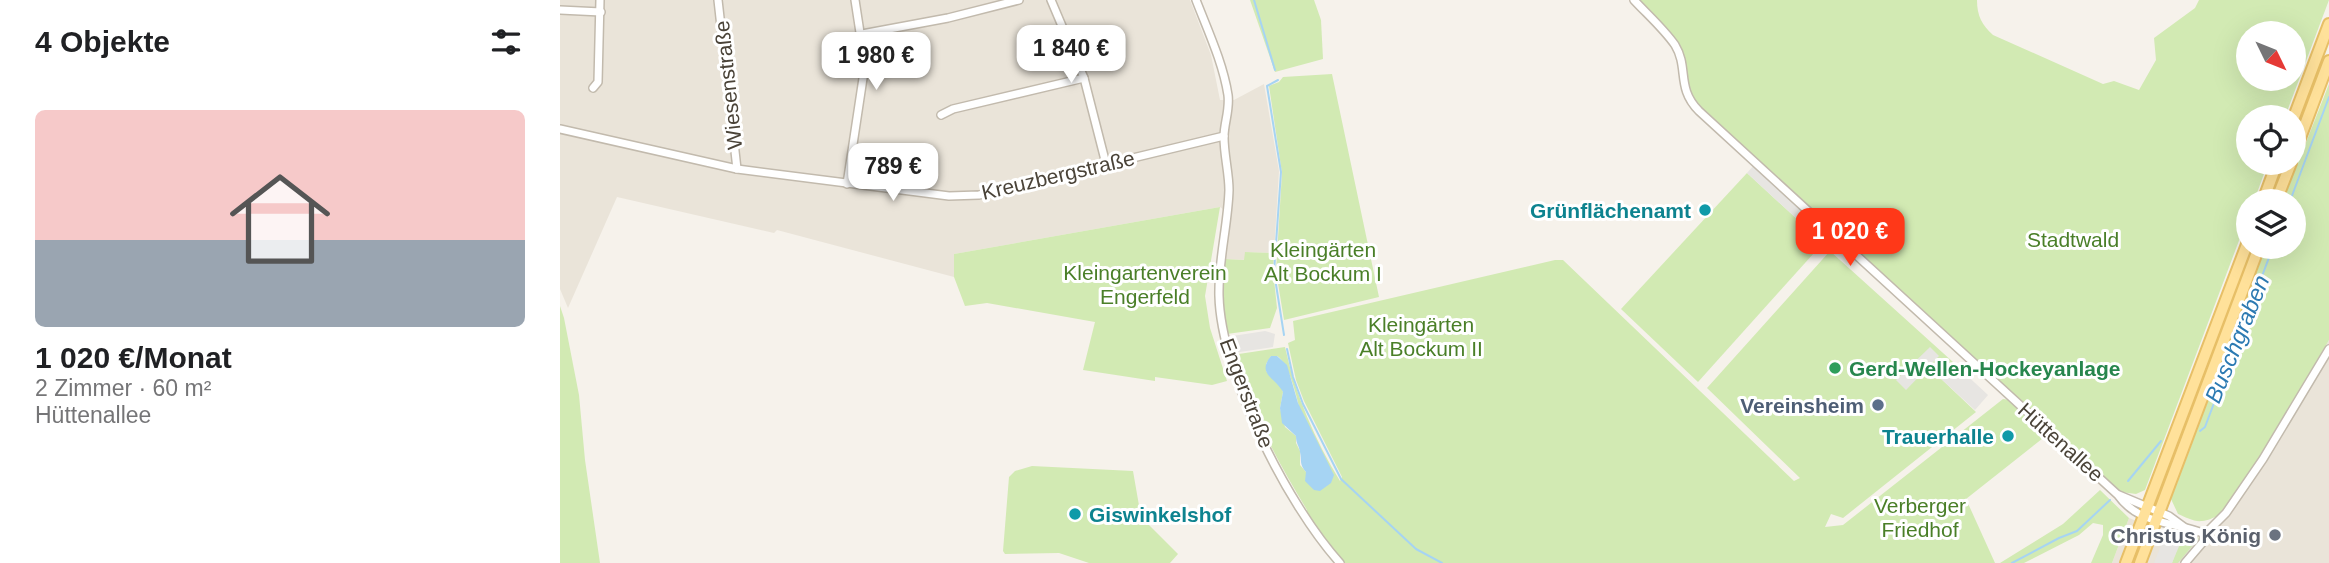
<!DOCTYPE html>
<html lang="de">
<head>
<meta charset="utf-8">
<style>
	body { margin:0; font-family:Helvetica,sans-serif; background:#f2f2f2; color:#202124; height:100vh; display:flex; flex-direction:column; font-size:26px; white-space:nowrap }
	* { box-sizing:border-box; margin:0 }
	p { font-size:23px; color:#757577 }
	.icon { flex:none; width:38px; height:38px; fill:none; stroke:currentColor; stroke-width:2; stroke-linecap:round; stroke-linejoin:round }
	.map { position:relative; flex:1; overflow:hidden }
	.panel { display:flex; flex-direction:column; background:#fff; width:560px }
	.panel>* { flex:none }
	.needle { width:46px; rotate:133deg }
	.fabs { position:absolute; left:1676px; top:21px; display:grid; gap:14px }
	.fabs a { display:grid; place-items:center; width:70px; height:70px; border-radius:50%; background:#fff; box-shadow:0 7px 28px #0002; font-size:35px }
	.price { position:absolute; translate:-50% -60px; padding:0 16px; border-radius:14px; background:#fff; color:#222; font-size:23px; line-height:46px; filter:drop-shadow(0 2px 4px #0008) }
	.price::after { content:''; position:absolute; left:50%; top:42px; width:21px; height:16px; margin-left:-10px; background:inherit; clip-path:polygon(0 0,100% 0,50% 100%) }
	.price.current { background:#ff3818; color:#fff }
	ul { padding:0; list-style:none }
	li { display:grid; align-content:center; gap:14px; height:371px; padding:0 35px }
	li+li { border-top:2px solid #e0e0e0 }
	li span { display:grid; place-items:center; height:217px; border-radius:10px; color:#555 }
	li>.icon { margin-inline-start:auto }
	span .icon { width:126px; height:126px; fill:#fffc; stroke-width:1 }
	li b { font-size:30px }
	h2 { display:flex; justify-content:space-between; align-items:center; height:84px; padding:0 35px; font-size:30px }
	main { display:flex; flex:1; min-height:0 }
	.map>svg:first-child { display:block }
</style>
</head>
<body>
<main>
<section class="panel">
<h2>4 Objekte<svg class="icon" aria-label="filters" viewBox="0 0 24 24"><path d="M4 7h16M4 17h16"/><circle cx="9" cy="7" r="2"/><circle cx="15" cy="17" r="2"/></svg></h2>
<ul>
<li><span style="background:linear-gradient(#f6c9c9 60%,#9aa5b1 0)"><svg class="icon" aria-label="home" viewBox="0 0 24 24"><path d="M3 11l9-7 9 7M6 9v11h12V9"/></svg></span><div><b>1 020 €/Monat</b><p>2 Zimmer · 60 m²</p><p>Hüttenallee</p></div></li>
</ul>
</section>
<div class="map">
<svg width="1769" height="563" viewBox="0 0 1769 563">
	<rect width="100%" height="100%" fill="#f6f2eb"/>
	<g fill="#eae4d9">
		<path d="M 0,0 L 630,0 L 651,55 L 660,100 L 674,100 L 704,84 L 719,171 L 714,253 L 685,252 L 685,260 L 665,259 L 670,214 L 660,207 L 394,254 L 394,277 L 217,230 L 214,233 L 57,197 L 8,308 L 0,289 Z"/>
		<path d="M 1769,340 L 1769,563 L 1552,563 L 1569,518 L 1603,531 L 1613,529 L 1641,537 L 1682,487 L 1707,448 Z"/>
	</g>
	<g fill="#d2eab3" fill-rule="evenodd">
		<path d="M 690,0 L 754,0 L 761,20 L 763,59 L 715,72 Z"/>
		<path d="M 1079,0 L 1417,0 C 1417,16 1422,25 1433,35 L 1543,84 L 1554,81 L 1579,90 L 1596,60 L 1594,38 L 1635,8 L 1639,0 L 1769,0 L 1725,117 L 1689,117 L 1689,163 L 1708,163 L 1694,201 L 1689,201 L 1689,214 L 1585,490 L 1576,494 L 1561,492 L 1128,96 L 1124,57 L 1120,47 ZM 1689,33 L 1734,33 L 1734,79 L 1689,79 Z"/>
		<path d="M 772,74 L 819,297 L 724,320 L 716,271 L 722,173 L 709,86 L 719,82 L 723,77 Z"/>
		<path d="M 1769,84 L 1769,340 L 1707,448 L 1659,516 C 1653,517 1648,521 1642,521 C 1634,522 1625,517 1618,514 L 1611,499 L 1706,247 L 1734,247 L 1734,201 L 1723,201 Z"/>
		<path d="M 1187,173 L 1263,243 L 1138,382 L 1061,309 Z"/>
		<path d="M 660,207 L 645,296 L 650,328 L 667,381 L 652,385 L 595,377 L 595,381 L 523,370 L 535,322 L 427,303 L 405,306 L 394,277 L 394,254 Z"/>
		<path d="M 1270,251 L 1393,362 L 1377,375 L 1416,412 L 1283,518 L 1271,514 L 1265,527 L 1283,525 L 1443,399 L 1450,400 L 1487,435 L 1406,499 L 1435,563 L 783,563 L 746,515 L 747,510 C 717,461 690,409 672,355 L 725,347 C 735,394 755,440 780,481 L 782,477 L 744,401 L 736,380 L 728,343 L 735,340 L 733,321 L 995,260 L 1003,260 L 1234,481 L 1240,478 L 1147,388 ZM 711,356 L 717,356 C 738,368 749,464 754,490 L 746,472 L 740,465 L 740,451 L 736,443 L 736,436 L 725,427 L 720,408 L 723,392 L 721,387 L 706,371 L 706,364 Z"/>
		<path d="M 685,252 L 714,253 L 713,270 L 717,308 L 710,328 L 667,334 L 662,294 L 665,259 L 684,260 Z"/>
		<path d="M 0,306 L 4,318 L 19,395 L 25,460 L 40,563 L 0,563 Z"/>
		<path d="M 472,466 L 573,471 L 581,517 L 618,554 L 610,563 L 529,563 L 499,553 L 445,554 L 443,551 L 449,477 L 455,471 Z"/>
		<path d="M 1540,490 L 1569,518 L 1552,563 L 1531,563 L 1543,535 L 1543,525 L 1533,523 L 1519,535 L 1464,563 L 1440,563 L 1503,524 Z"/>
		<path d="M 1606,529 L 1613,529 L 1639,538 L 1618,563 L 1612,563 L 1619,544 L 1602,537 Z"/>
	</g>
	<g fill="#e7e5e2">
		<path d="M 1194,165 L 1270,235 L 1263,243 L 1187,173 Z"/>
		<path d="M 705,331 L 715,334 L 713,347 L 673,353 L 666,337 Z"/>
		<path d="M 1370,347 L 1379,356 L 1346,390 L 1336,380 Z"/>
		<path d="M 1388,368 L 1397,375 L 1401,370 L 1428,395 L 1415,410 L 1379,377 Z"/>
		<path d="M 1604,538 L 1620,544 L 1612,563 L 1594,563 Z"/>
	</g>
	<path fill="#a6d4f3" d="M 711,356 L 717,356 L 727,365 L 738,403 L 774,475 L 771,483 L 760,491 L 754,490 L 745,481 L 746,472 C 739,464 742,461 740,452 C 739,445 736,444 736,436 L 722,423 L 720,408 L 723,392 C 716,378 696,374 711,356 Z"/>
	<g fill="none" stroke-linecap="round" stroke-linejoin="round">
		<g stroke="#a6d4f3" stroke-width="2">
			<path d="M 694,0 L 715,70"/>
			<path d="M 718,80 L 707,86 L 721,172 L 714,272 L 724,335"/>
			<path d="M 1730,201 L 1769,97"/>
			<path d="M 727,349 L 733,377 L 743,404 L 781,479 L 856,549 L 882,563"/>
			<path d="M 1640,431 L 1645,427 L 1713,247"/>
			<path d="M 1568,481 L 1601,441"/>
			<path d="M 1452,563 L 1499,538 L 1517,531 L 1550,500"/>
		</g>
		<g stroke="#c2baad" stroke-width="10">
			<g id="minor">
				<path d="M 158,0 L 177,169"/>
				<path d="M 491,0 L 524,78 L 546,164"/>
				<path d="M 636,0 C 648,31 663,63 668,95 C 670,110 664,123 664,137 C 664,155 669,173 669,190 C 668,225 658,261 659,296 C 661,374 728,506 780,563"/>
				<path d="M 1074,0 C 1087,14 1104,29 1115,45 C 1129,68 1116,88 1139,111 L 1558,495 C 1580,526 1614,521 1645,534"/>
				<path d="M 0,10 L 41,12"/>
				<path d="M 302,34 L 388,18 L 459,0"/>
				<path d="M 33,88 L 38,82 L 40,0"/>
				<path d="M 381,115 L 393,109 L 524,78"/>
				<path d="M 0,129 L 177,169 L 389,196 L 419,195 L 664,136"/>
				<path d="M 287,184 L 305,65 L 295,0"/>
				<path d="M 1559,495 L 1609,516 L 1624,527"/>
				<path d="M 1625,563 L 1643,542 L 1645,534 L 1666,513 L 1703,459 L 1769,349"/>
			</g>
		</g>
		<g stroke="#e7bf67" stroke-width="14">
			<g id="primary">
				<path d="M 1734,117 L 1769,24"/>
				<path d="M 1734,154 L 1769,61"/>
				<path d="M 1703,201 L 1717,163"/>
				<path d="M 1716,201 L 1731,163"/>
				<path d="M 1566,563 L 1689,239"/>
				<path d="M 1580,563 L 1699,247"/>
			</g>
		</g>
		<use href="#minor" stroke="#fff" stroke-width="7"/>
		<use href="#primary" stroke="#ffe19a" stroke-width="10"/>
	</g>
	<g fill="#0f9aa8" stroke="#fff" stroke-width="2.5">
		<circle cx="1145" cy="210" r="7"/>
		<circle cx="1448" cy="436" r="7"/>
		<circle cx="515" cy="514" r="7"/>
	</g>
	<circle fill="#2e9e5b" stroke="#fff" stroke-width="2.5" cx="1275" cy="368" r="7"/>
	<circle fill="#5c6f8a" stroke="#fff" stroke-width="2.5" cx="1318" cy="405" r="7"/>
	<circle fill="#6b7280" stroke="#fff" stroke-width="2.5" cx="1715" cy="535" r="7"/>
	<g text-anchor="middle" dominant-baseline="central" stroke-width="6" stroke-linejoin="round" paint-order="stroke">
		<g font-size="21" fill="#4a4338" stroke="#fff">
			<text transform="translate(168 85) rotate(-96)">Wiesenstraße</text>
			<text transform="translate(498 175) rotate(-13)">Kreuzbergstraße</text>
			<text transform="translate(687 393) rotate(69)">Engerstraße</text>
			<text transform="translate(1501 442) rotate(42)">Hüttenallee</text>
		</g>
		<g font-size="21" font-weight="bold" fill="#0d838f" stroke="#fff" text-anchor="end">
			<text x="1131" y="210">Grünflächenamt</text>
			<text x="1434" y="436">Trauerhalle</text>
			<text x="529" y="514" text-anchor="start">Giswinkelshof</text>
		</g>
		<g font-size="21" fill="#4a7f28" stroke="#fff">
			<text x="1513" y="239">Stadtwald</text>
			<text x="763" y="249">Kleingärten<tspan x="763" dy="24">Alt Bockum I</tspan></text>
			<text x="585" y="272">Kleingartenverein<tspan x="585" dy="24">Engerfeld</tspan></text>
			<text x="861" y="324">Kleingärten<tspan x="861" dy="24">Alt Bockum II</tspan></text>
			<text x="1360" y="505">Verberger<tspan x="1360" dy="24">Friedhof</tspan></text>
		</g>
		<g font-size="21" font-weight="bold" fill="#27864d" stroke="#fff" text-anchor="start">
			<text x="1289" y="368">Gerd-Wellen-Hockeyanlage</text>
		</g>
		<g font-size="21" font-weight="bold" fill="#4e5e75" stroke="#fff" text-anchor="end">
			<text x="1304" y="405">Vereinsheim</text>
		</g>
		<g font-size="21" font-weight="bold" fill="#5b616d" stroke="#fff" text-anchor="end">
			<text x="1701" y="535">Christus König</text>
		</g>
		<g font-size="23" font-style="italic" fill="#2c7ab2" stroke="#fff">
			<text transform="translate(1677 339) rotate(-68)">Buschgraben</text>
		</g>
	</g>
</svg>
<div class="fabs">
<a><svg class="needle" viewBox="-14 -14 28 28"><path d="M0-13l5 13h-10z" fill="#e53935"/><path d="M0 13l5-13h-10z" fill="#757577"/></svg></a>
<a><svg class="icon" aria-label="locate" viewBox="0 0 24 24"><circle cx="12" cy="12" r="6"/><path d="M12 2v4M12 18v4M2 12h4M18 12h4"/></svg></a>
<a><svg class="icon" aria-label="layers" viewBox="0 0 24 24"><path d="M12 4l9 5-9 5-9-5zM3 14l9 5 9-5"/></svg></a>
</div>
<b class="price" style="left:511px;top:85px">1 840 €</b>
<b class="price" style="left:316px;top:92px">1 980 €</b>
<b class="price" style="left:333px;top:203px">789 €</b>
<b class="price current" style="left:1290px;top:268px">1 020 €</b>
</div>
</main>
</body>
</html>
